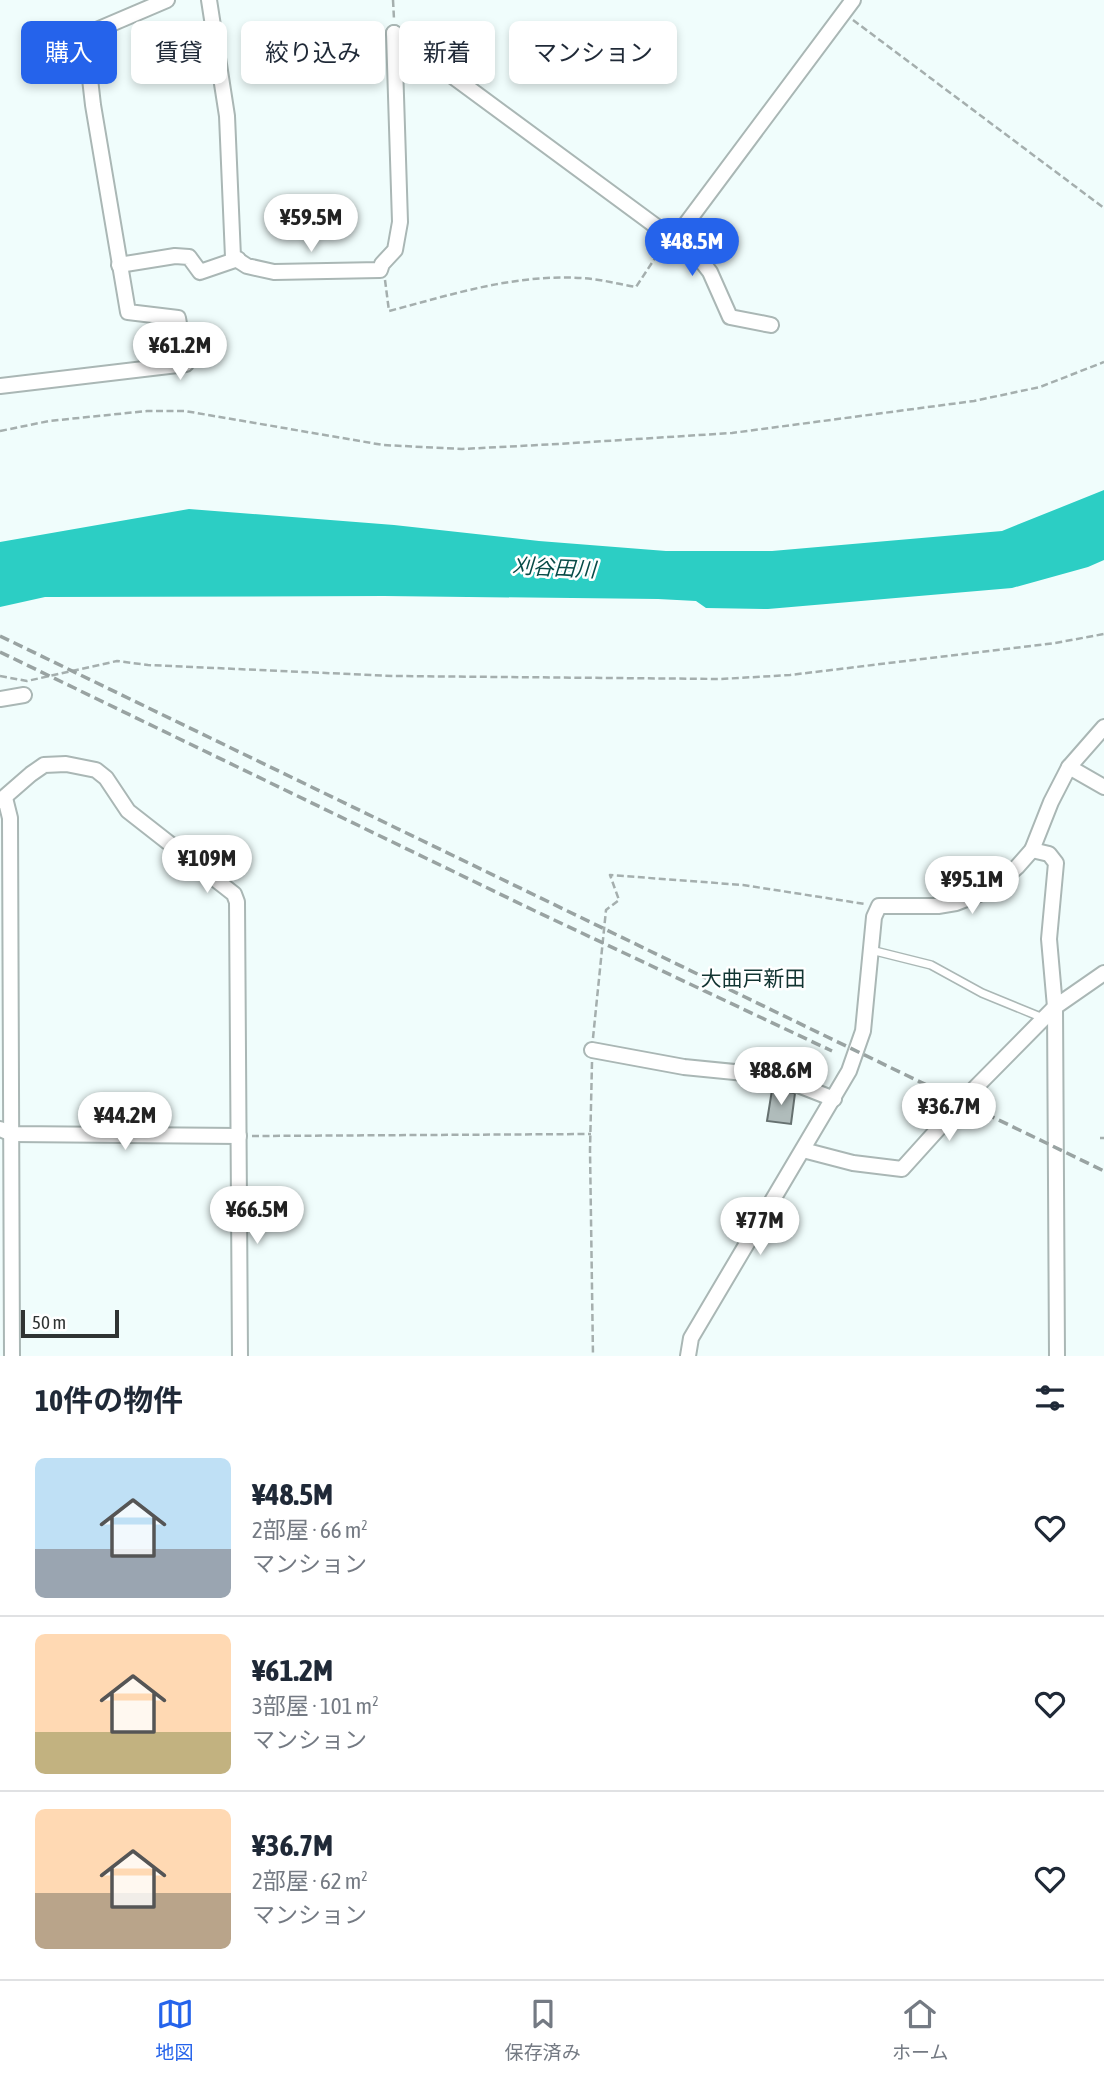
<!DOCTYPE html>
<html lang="ja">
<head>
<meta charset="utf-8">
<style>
	body { margin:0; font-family:"Asap Condensed","Noto Sans JP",sans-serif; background:#f6f6f7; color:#1f2937; height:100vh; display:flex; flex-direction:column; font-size:26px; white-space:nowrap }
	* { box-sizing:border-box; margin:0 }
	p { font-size:23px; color:#747a83 }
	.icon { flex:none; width:38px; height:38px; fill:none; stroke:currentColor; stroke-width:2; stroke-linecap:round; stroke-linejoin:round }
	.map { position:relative; height:1356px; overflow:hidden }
	.panel { display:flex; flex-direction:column; background:#fff; flex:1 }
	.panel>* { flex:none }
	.guide { position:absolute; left:21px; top:21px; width:700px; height:63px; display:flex; gap:14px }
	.scale { position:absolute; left:21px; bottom:18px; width:98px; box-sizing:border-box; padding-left:7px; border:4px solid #2f3433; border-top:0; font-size:19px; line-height:24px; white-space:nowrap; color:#2f3433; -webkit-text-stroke:5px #fff; paint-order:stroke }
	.price { position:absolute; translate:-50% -60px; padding:0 16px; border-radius:24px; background:#fff; color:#222; font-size:23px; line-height:46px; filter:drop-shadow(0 2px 4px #0008) }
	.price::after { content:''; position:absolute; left:50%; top:42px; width:21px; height:16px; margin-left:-10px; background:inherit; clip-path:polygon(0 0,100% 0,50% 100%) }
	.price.on { background:#2563eb; color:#fff }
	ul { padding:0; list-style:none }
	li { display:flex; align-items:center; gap:21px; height:175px; padding:0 35px }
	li+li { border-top:2px solid #e0e1e3 }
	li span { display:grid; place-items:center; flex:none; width:196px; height:140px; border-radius:10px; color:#555 }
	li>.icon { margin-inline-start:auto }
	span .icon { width:84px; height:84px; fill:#fffc; stroke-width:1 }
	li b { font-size:30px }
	h2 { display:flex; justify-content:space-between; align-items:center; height:84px; padding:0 35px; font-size:30px }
	.tag { padding:0 24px; border-radius:10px; background:#fff; box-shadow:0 4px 10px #0003; font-size:24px; line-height:63px }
	.tag.on { background:#2563eb; color:#fff }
	.tab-bar { display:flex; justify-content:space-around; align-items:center; height:98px; border-top:2px solid #e0e1e3; background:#fff; font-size:19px; color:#747a83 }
	.tab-bar a { display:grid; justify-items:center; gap:4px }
	.tab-bar .on { color:#2563eb }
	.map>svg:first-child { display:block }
</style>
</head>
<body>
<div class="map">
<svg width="1104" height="1356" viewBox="0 0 1104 1356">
	<rect width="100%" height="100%" fill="#f0fdfc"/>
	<path fill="#2ccec4" d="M 1104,490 L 1104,560 L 1088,567 L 1012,588 L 768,609 L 706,608 L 696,601 L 658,599 L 384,596 L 45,597 L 0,607 L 0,542 L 189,509 L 394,525 L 539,541 L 666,551 L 772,551 L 1002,531 Z"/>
	<path fill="#b0bcbb" stroke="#667170" stroke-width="2" d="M 772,1090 L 795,1093 L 791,1124 L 767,1121 Z"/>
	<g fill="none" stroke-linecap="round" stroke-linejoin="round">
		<g stroke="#aab7b5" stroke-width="10">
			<path id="lane" d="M 871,950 L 931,965 L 982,993 L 1043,1018"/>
		</g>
		<g stroke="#aab7b5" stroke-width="18">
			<g id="street">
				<path d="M 209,0 L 227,116 L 233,257 L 247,266 L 274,272 L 380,270 L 382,264 L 395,250 L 400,222 L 394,33"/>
				<path d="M 394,33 L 699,258 L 710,272 L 730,317 L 771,325"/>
				<path d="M 674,240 L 853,0"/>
				<path d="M 119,265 L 175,256 L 189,257 L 200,272 L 238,259"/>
				<path d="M 0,386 L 186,364 L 178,318 L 128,312 L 93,105 L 85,35 L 167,0"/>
				<path d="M 0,699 L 24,695"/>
				<path d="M 1069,767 L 1104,787"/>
				<path d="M 5,798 L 10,818 L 12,1356"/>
				<path d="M 0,801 L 31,774 L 44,765 L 66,764 L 96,770 L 106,778 L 128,811 L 234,894 L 237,902 L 240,1356"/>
				<path d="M 1032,850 L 1049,854 L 1056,863 L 1049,939 L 1055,1007 L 1057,1356"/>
				<path d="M 592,1050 L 684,1067 L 775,1076 L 834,1099"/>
				<path d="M 0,1129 L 12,1134 L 239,1136"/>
				<path d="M 803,1150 L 853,1163 L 902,1169 L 976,1087 L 1055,1007 L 1104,973"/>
				<path d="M 688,1356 L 691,1338 L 849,1071 L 863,1031 L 874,917 L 879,906 L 938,906 L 956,903 L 979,894 L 1001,881 L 1017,867 L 1032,850 L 1051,802 L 1069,767 L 1104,727"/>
			</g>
		</g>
		<g stroke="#a5afae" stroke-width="2.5" stroke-dasharray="7 3.5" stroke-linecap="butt">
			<path d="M 393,0 L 394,19"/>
			<path d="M 853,20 L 1104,208"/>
			<path d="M 385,280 L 389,311 C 454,294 514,274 582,278 C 600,279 618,284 636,287 L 663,246"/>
			<path d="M 0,431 L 49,421 L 147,411 L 185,411 L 383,445 L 462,449 L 558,444 L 732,433 L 974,401 L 1040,387 L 1104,362"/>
			<path d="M 0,676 L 27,681 L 117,661 L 148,665 L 393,676 L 721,679 L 790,675 L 1055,643 L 1104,634"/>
			<path d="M 593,1038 L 606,910 L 619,900 L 610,875 L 743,885 L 865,904"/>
			<path d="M 592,1062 L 590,1150 L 593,1356"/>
			<path d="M 252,1136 L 591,1134"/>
			<path d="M 1100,1138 L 1104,1138"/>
		</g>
		<use href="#lane" stroke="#fff" stroke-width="7"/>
		<use href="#street" stroke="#fff" stroke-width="14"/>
		<g stroke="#99a3a2" stroke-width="3.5" stroke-dasharray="10 5" stroke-linecap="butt">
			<path d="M 0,636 L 1104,1171"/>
			<path d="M 0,652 L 533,910 L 832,1051"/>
		</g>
	</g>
	<g text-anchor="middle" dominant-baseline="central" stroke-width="5" stroke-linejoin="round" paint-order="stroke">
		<g font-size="21" font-style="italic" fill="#084c48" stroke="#fff">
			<text transform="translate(554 567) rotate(3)">刈谷田川</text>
		</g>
		<g font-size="21" fill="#123532" stroke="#fff">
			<text x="753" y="978">大曲戸新田</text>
		</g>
	</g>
</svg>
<div class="scale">50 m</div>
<b class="price" style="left:311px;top:254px">¥59.5M</b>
<b class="price on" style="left:692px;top:278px">¥48.5M</b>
<b class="price" style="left:180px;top:382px">¥61.2M</b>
<b class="price" style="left:207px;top:895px">¥109M</b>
<b class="price" style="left:972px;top:916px">¥95.1M</b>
<b class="price" style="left:781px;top:1107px">¥88.6M</b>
<b class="price" style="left:949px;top:1143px">¥36.7M</b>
<b class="price" style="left:125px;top:1152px">¥44.2M</b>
<b class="price" style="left:257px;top:1246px">¥66.5M</b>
<b class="price" style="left:760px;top:1257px">¥77M</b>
<div class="guide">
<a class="tag on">購入</a>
<a class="tag">賃貸</a>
<a class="tag">絞り込み</a>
<a class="tag">新着</a>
<a class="tag">マンション</a>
</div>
</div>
<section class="panel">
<h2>10件の物件<svg class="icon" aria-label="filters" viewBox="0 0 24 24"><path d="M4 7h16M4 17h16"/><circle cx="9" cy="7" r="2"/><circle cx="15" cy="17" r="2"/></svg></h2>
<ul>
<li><span style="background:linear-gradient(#bfe0f5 65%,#9aa5b1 0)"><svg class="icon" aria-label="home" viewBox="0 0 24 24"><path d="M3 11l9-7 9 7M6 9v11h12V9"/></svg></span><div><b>¥48.5M</b><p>2部屋 · 66 m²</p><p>マンション</p></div><svg class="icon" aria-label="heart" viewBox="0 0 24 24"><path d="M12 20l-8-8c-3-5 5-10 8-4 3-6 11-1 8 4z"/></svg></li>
<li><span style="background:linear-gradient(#ffd9b3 70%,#c2b280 0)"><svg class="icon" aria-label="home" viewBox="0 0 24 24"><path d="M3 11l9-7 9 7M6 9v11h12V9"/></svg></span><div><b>¥61.2M</b><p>3部屋 · 101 m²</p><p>マンション</p></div><svg class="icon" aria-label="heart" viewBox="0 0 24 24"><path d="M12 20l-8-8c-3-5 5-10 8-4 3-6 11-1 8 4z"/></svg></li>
<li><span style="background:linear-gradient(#ffd9b3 60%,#b9a48a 0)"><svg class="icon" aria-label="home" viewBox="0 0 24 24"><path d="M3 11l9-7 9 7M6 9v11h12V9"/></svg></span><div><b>¥36.7M</b><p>2部屋 · 62 m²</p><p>マンション</p></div><svg class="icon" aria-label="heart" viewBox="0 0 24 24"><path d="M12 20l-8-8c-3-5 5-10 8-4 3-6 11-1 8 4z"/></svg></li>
</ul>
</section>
<nav class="tab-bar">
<a class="on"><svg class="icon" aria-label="map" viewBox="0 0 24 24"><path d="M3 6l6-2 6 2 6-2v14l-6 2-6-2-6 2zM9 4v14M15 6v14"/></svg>地図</a>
<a><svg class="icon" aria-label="saved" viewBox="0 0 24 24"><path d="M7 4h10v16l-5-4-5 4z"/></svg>保存済み</a>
<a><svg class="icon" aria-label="home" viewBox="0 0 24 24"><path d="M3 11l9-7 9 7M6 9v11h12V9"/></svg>ホーム</a>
</nav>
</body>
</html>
